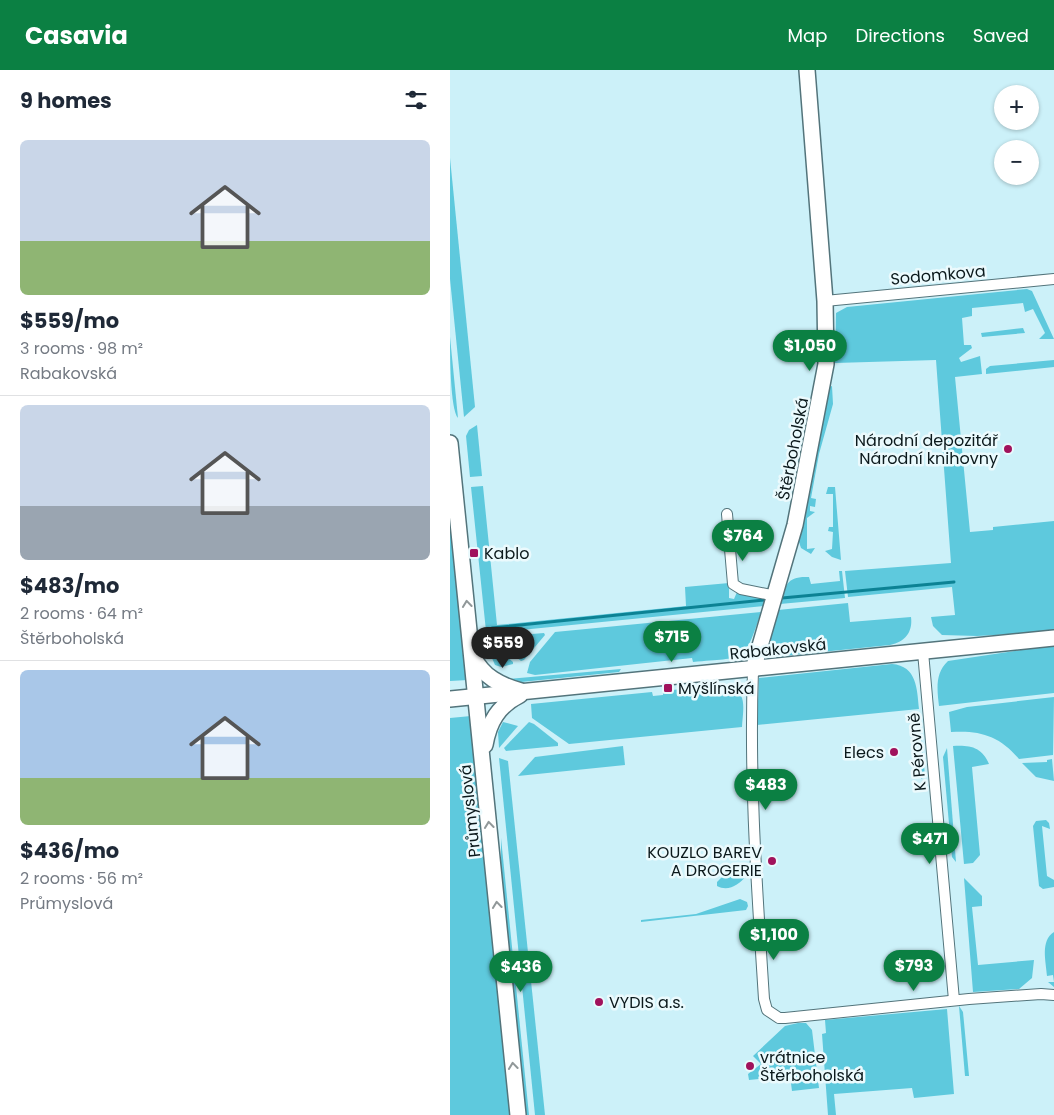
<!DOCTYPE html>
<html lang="en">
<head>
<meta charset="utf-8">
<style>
	body { margin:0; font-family:Poppins,sans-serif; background:#f6f6f7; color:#1f2937; height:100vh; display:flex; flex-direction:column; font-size:19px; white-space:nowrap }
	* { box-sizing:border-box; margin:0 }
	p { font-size:16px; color:#747a83 }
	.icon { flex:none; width:28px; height:28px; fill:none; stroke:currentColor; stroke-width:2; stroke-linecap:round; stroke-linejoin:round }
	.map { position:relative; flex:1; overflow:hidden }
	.side { display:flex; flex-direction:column; background:#fff; width:450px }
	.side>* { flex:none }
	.buttons { position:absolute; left:544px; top:15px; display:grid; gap:10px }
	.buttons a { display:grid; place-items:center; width:45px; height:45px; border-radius:50%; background:#fff; box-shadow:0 1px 4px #0004; font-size:25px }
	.price { position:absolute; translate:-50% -42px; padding:0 11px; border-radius:18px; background:#0b8043; color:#fff; font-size:16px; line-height:32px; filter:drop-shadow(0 1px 2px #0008) }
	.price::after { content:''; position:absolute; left:50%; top:30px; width:15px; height:11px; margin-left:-8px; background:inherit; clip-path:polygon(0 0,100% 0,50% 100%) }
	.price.active { background:#222; color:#fff }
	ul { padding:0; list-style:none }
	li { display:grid; align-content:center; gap:10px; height:265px; padding:0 20px }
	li+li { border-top:1px solid #e0e1e3 }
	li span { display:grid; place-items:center; height:155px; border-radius:8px; color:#555 }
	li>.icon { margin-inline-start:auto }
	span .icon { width:90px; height:90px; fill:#fffc; stroke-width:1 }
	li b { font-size:21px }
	h2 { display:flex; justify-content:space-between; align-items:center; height:60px; padding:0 20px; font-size:21px }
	header { display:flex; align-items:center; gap:30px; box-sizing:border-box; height:70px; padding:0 25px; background:#0b8043; color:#fff }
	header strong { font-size:24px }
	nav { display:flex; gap:28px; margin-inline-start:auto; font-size:18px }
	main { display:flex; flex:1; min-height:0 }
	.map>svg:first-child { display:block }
</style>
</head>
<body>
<header>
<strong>Casavia</strong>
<nav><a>Map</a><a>Directions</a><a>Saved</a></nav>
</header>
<main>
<section class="side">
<h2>9 homes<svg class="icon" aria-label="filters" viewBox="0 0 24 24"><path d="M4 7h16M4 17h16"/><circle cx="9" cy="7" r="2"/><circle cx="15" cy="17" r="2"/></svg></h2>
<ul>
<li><span style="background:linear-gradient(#c9d6e8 65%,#8fb573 0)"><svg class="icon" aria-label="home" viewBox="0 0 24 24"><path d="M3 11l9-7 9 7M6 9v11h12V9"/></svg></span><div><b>$559/mo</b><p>3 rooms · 98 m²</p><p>Rabakovská</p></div></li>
<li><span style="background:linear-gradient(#c9d6e8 65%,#9aa5b1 0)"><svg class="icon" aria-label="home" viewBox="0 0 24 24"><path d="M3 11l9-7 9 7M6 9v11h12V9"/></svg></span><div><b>$483/mo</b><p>2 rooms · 64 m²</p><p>Štěrboholská</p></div></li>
<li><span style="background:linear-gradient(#a9c7e8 70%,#8fb573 0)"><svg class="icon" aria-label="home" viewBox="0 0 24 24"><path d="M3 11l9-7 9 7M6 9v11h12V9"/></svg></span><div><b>$436/mo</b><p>2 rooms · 56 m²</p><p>Průmyslová</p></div></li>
</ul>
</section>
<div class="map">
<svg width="604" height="1045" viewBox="0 0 604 1045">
	<rect width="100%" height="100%" fill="#ccf1f9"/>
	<g fill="#5ec9dd">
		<path d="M 0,88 L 25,337 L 14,347 L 0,209 Z"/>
		<path d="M 577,219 L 582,221 L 604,269 L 589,269 L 595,263 L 583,239 L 575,242 L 573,233 L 522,238 L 522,246 L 512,248 L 514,275 L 521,275 L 522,278 L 509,288 L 511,292 L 530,286 L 532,304 L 505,307 L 520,462 L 543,460 L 543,457 L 604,451 L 604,562 L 527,566 L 492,565 L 483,556 L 481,547 L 505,545 L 502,517 L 398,527 L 395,501 L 501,493 L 486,290 L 385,293 L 386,243 L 397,237 Z"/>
		<path d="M 573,258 L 575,263 L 532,267 L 531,263 Z"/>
		<path d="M 0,267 L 8,348 C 0,340 0,282 0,267 Z"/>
		<path d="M 604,290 L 604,297 L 536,304 L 536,299 L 540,296 Z"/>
		<path d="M 382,316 L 383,334 L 369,384 L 361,428 L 366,429 L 365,437 L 360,436 L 360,441 L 365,442 L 357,448 L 357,479 L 365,478 L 361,484 L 351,478 L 348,469 L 379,317 Z"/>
		<path d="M 27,355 L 32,406 L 20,407 L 16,366 L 19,360 Z"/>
		<path d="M 33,416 L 47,555 L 236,536 L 235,517 L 279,513 L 279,528 L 284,529 L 287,522 L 316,529 L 314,536 L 40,563 L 36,561 L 21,417 Z"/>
		<path d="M 378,417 L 385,417 L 391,490 L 382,487 L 375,481 L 382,479 L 383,462 L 378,461 L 379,457 L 383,457 L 383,424 L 376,424 Z"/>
		<path d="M 0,448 L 18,610 L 0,611 Z"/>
		<path d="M 389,501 L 392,501 L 395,528 L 330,534 C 336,515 336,506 359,507 L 361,514 L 390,511 Z"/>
		<path d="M 398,533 L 400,552 L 461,547 C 463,562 455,572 440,575 L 322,587 L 316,580 L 328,540 Z"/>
		<path d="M 311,542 C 294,594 295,587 243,592 L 242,588 L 85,605 L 77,603 L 80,592 L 105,562 Z"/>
		<path d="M 94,563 L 95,565 L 74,590 L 71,591 L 44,569 L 45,567 Z"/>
		<path d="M 37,570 L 63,592 L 63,594 L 51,597 L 45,595 L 38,579 Z"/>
		<path d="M 604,575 L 604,623 L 489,636 C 487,619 485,603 498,591 Z"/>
		<path d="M 442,594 C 467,596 467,619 469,639 L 307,655 L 309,608 Z"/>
		<path d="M 171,599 L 169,602 L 71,612 L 57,609 Z"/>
		<path d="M 269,615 C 298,617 294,634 292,657 L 119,674 L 82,648 L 81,634 L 202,622 L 203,626 L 213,625 L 213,621 Z"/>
		<path d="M 604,627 L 603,685 L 569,689 C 550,666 530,660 501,662 L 499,642 L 517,637 Z"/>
		<path d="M 466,645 L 470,645 L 475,707 L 471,709 Z"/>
		<path d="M 21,646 L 60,1045 L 0,1045 L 0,648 Z"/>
		<path d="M 53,652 L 68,656 L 49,678 L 48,662 Z"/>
		<path d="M 79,652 L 84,654 L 108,673 L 108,676 L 56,681 L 54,678 Z"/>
		<path d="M 173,676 L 175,695 L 68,706 L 85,687 Z"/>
		<path d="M 503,676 C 520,675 532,677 539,694 L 522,697 L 530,785 L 523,793 L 514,794 Z"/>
		<path d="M 497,678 L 506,792 L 502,787 L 493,687 Z"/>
		<path d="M 49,688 L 58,691 L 95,1045 L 85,1045 Z"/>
		<path d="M 602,689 L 604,711 L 586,707 L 572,693 L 597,692 L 597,690 Z"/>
		<path d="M 596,750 L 599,753 L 600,759 L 592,756 L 597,806 L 604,810 L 604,817 L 593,819 L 589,816 L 583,756 L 586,751 Z"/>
		<path d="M 51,768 L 79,1045 L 75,1045 L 51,808 Z"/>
		<path d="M 296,806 C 289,815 278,822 267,816 L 267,812 L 272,807 Z"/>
		<path d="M 514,808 L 532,826 L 532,836 L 522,837 L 528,895 L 584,890 L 582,908 L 569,919 L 523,922 Z"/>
		<path d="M 290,829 L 297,832 L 298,836 L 296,840 L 191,852 L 191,850 L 246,844 Z"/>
		<path d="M 604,862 L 604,917 L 598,912 L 604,912 L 603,905 L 597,906 C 596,891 590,871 604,862 Z"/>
		<path d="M 509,936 L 513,942 L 519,1006 L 515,1006 Z"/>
		<path d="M 497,939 L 504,1024 L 464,1028 L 462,1018 L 384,1024 L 386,1045 L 378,1045 L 372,964 L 376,963 L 375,950 Z"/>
		<path d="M 348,953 L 356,953 L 362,960 L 369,1018 L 342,1021 L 340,1006 L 299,1010 L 298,1004 L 311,994 L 303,986 L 335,956 Z"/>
	</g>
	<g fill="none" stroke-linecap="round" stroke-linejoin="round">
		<g stroke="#0c8294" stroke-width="3">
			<path d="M 332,528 L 504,512"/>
			<path d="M 42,558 L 315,530"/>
		</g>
		<g stroke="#53747b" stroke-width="12">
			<g id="street">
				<path d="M 375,231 L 604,209"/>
				<path d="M 277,444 L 283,514 L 291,519 L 326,526"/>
				<path d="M 473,582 L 504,930"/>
				<path d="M 303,600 C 299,710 307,819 314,929 L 317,940 L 329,948 L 335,948 L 519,929 L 591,924 L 604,925"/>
			</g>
		</g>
		<g stroke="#53747b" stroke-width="18">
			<g id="secondary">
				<path d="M 0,373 L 68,1045"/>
				<path d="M 23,586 C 33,607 50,615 71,621"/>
				<path d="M 303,600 L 345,455 L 376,294 L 375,231 L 357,0"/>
				<path d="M 0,629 L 604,568"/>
				<path d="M 35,675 C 39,652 48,636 70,625"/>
			</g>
		</g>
		<use href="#street" stroke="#fff" stroke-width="10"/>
		<use href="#secondary" stroke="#fff" stroke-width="15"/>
	</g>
	<defs><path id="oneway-chevron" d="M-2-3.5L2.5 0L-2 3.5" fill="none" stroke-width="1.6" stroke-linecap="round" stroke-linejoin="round" transform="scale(1.25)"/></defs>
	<g stroke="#919899">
		<use href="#oneway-chevron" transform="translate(17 534) rotate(-96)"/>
		<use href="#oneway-chevron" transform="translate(39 755) rotate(-96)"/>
		<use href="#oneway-chevron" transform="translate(47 835) rotate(-96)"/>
		<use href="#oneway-chevron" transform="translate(63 996) rotate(-96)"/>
	</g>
	<g fill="#a0125c" stroke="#ebfafd" stroke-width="2">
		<circle cx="558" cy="379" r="5"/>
		<rect x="19" y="478" width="10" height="10" rx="2.5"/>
		<rect x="213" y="613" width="10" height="10" rx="2.5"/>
		<circle cx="444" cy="682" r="5"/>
		<circle cx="322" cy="791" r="5"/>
		<circle cx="149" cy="932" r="5"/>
		<circle cx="300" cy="996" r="5"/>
	</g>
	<g text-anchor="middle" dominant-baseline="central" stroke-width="5" stroke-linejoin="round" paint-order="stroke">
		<g font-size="16" fill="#0b191c" stroke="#ebfafd">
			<text transform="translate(488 205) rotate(-5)">Sodomkova</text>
			<text transform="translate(343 379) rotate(-79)">Štěrboholská</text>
			<text transform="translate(328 579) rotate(-6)">Rabakovská</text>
			<text transform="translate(467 682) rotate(-95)">K Pérovně</text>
			<text transform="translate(20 741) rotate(-96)">Průmyslová</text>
		</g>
		<g font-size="16" fill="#0b191c" stroke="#ebfafd" text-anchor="start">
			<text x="548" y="370" text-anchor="end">Národní depozitář<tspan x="548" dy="18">Národní knihovny</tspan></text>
			<text x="34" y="483">Kablo</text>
			<text x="228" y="618">Myšlínská</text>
			<text x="434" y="682" text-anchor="end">Elecs</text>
			<text x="312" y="782" text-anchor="end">KOUZLO BAREV<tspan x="312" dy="18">A DROGERIE</tspan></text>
			<text x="159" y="932">VYDIS a.s.</text>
			<text x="310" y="987">vrátnice<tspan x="310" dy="18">Štěrboholská</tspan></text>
		</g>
	</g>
</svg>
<div class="buttons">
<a>+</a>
<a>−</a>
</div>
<b class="price" style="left:360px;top:302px">$1,050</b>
<b class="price" style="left:293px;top:492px">$764</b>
<b class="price" style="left:222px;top:593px">$715</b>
<b class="price active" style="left:53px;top:599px">$559</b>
<b class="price" style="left:316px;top:741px">$483</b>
<b class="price" style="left:480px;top:795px">$471</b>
<b class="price" style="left:324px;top:891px">$1,100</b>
<b class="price" style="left:464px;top:922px">$793</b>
<b class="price" style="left:71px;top:923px">$436</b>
</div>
</main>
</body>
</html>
